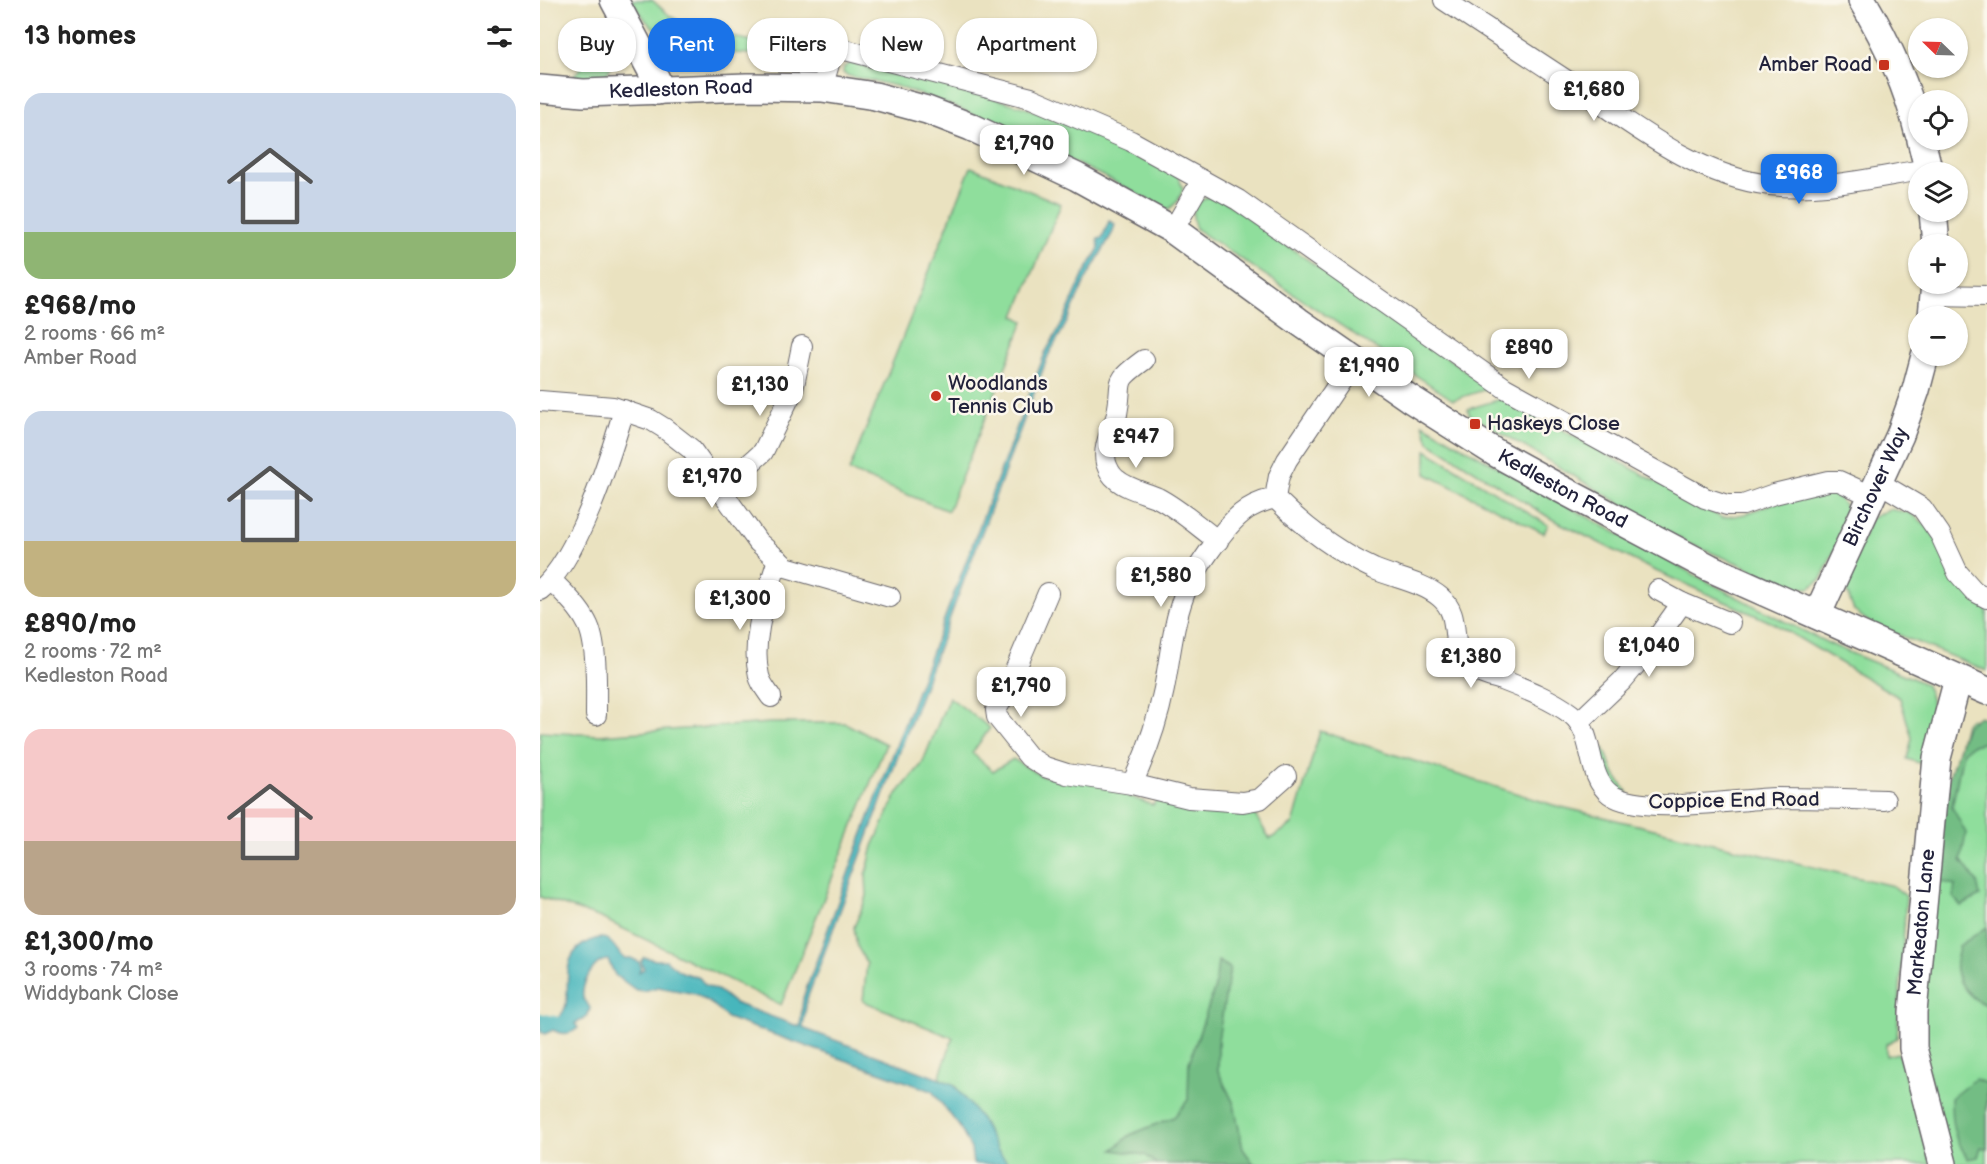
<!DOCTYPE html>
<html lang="en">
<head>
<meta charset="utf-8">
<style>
	body { margin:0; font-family:"Balsamiq Sans",sans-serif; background:#f6f6f6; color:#222; height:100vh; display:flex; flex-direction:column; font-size:22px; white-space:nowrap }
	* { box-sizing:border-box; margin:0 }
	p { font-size:20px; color:#767676 }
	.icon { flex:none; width:33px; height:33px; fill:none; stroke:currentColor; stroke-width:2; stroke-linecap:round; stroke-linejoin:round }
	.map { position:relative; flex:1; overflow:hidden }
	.side { display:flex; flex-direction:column; background:#fff; width:540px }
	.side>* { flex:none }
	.banner { position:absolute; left:18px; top:18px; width:570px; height:54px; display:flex; gap:12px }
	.needle { width:39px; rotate:293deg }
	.buttons { position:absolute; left:1368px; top:18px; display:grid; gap:12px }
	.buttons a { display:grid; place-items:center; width:60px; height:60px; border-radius:50%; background:#fff; box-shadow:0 2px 4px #0004; font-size:30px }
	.price { position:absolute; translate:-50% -51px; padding:0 14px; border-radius:12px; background:#fff; color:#222; font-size:20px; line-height:39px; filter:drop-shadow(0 2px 3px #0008) }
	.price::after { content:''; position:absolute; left:50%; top:36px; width:18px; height:14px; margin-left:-9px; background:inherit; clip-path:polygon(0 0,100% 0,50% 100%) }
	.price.selected { background:#1a73e8; color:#fff }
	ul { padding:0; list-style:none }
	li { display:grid; align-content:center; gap:12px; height:318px; padding:0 24px }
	li span { display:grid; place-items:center; height:186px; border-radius:18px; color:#555 }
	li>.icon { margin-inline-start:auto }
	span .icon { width:108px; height:108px; fill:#fffc; stroke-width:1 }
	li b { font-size:26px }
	h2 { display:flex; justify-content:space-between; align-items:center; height:72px; padding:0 24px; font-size:26px }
	.tag { padding:0 21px; border-radius:24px; background:#fff; box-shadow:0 2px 4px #0004; font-size:21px; line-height:54px }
	.tag.selected { background:#1a73e8; color:#fff }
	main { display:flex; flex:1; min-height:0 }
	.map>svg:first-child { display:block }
</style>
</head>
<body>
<main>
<section class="side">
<h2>13 homes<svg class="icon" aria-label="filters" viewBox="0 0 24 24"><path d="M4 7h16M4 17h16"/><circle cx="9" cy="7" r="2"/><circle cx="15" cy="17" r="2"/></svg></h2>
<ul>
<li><span style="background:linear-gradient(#c9d6e8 75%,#8fb573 0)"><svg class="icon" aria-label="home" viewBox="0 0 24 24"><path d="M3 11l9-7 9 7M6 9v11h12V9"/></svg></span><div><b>£968/mo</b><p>2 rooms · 66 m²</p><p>Amber Road</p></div></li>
<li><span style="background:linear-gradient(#c9d6e8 70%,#c2b280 0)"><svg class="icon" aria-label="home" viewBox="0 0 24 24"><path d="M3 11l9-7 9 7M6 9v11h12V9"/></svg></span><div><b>£890/mo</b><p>2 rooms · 72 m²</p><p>Kedleston Road</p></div></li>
<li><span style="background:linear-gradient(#f6c9c9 60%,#b9a48a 0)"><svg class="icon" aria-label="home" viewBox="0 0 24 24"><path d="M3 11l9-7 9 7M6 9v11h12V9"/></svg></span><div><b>£1,300/mo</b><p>3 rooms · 74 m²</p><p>Widdybank Close</p></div></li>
</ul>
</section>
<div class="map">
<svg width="1447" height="1164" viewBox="0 0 1447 1164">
	<rect width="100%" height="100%" fill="#fbf7ec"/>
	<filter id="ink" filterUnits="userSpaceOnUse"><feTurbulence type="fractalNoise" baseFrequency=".0167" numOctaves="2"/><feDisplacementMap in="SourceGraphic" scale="12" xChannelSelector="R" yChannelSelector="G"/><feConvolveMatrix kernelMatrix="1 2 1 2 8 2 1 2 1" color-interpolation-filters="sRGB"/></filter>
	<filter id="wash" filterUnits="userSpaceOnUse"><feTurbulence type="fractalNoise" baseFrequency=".008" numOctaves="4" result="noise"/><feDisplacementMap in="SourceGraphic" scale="24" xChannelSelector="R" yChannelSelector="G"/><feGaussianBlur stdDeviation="1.35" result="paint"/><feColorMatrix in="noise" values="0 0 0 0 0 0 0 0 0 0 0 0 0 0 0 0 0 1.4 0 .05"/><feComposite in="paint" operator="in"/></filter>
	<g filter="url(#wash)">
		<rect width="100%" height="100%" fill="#eae2c0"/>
		<g fill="#8fde9c" stroke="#58806c" stroke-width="1.5">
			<path d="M 91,0 L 112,0 L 129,15 L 150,28 L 274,54 L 277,57 L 278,61 L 271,65 L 229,55 L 192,53 L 153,45 L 126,30 L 117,30 L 107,22 Z"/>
			<path d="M 72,35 C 77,51 76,59 67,74 L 59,78 L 32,78 Z"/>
			<path d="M 311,63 C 358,74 406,84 453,98 C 518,116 580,143 638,175 L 643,189 L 638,201 L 628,210 L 567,178 L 421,109 L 356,86 L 309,76 L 303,73 L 304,67 Z"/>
			<path d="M 431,167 L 521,204 L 475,316 L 484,321 L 408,511 L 309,471 Z"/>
			<path d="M 668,197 L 680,198 L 950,388 L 913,400 L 656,229 C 650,214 653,203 668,197 Z"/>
			<path d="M 964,398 L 1182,518 L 1205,514 L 1262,492 L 1285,490 L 1297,496 L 1305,506 L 1308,522 L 1281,579 L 1270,588 L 1247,587 L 1200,564 L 1147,543 L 929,414 L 928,409 Z"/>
			<path d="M 883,424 C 1016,501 1150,575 1288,643 C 1320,658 1353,669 1385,684 C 1400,708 1389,738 1385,765 L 1367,759 L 1372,738 L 1360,698 L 1235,624 L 1109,568 L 1010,518 L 889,442 Z"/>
			<path d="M 886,450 L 1008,525 L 1004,533 L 886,474 Z"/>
			<path d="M 1349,509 L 1370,513 L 1385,524 L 1447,605 L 1447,671 L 1332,624 L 1314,611 L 1305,587 L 1330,519 Z"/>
			<path d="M 409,697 L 450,728 L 432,753 L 453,771 L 473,759 L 502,776 L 540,779 L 613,805 L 619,797 L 648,808 L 713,812 L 730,839 L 753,824 L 780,731 L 1013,805 L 1353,886 L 1366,896 L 1357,1038 L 1346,1044 L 1346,1056 L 1358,1053 L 1391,1164 L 469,1164 L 457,1150 L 441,1119 L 422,1097 L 416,1086 L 399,1078 L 413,1038 L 323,1001 L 327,964 L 317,946 L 314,927 L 327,896 L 326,875 L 333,846 L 357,794 L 382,764 Z"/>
			<path d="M 1430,719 L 1447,724 L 1447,1164 L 1414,1164 L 1386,1065 L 1382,1012 L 1404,792 L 1413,771 L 1425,723 Z"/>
			<path d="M 230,723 L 305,723 L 346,744 L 241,1005 L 61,918 L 0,897 L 0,732 L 59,735 Z"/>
			<path d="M 1064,748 L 1075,775 L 1088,793 C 1067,792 1064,769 1059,752 Z"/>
		</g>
		<g fill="#73bd84" stroke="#4a7060" stroke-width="1.5">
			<path d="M 1439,716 L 1447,719 L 1447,740 L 1446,742 L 1432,745 L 1423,752 L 1412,807 L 1426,833 L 1421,860 L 1437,882 L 1440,896 L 1421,906 L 1413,897 L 1415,885 L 1403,882 L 1392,891 L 1404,792 L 1426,726 Z"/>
			<path d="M 1447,927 L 1447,1005 C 1433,1001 1418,985 1416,970 C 1414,963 1419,953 1419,946 Z"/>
			<path d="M 678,961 L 690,968 L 678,1040 L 678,1071 L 694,1104 L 703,1149 L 714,1164 L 617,1164 L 605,1155 L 573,1150 L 590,1135 L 634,1117 L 648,1100 L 649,1063 L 675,987 Z"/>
			<path d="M 1435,1079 L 1447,1084 L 1447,1149 L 1441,1147 L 1438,1157 L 1428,1159 C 1413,1136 1411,1126 1411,1098 Z"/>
		</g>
		<path fill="#46b6bc" stroke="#346c7c" stroke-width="1.5" d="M 569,221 L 575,224 L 573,232 L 545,281 L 526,324 L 508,356 L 267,999 L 263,1028 L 265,1029 L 413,1084 L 441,1119 L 457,1150 L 469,1164 L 433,1164 L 431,1149 L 419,1126 L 392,1091 L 187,1018 L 176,1007 L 156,994 L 118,987 L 104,991 L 96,990 L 75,975 L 68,960 C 54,959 41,985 43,997 C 43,1002 48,1003 50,1008 C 48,1019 44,1020 35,1023 L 38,1028 C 30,1035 22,1035 13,1030 L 5,1034 L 0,1031 L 0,1014 L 13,1021 C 44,1006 8,958 50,941 C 56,938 62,936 68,940 C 75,945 78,953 84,958 L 91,958 L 99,962 L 101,967 L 99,972 L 104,969 L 101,961 L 104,957 L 116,960 L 126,960 C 136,969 143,975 158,976 L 165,985 L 179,991 L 194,1003 L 260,1027 L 263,998 L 319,844 L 505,353 L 523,322 L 543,276 L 559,248 L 558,239 L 562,238 Z"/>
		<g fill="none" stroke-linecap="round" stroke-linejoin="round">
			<path stroke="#46b6bc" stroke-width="6" d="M 0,1016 L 23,1021"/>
		</g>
	</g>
	<g filter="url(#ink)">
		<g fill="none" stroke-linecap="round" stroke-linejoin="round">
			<g stroke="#68656a" stroke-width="22">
				<g id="street">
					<path d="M 904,0 C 950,30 995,60 1041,90 C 1098,129 1160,177 1230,185 C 1283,191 1336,177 1388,169"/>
					<path d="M 282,88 L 294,47 L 491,98 L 591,141 L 698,200 L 965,388 L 1165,498 L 1187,505 L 1203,505 L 1234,494 L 1288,481 L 1299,481 L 1332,496"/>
					<path d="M 633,230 L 662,180"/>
					<path d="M 1394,295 L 1447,296"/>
					<path d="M 604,360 C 571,384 584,379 577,414 C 573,429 562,446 566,463 C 568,469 571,475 576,479 C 587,489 604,492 618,498 C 639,509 659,527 678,541"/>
					<path d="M 814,361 L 747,460 L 739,476 L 735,498 C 765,528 795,551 834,569 C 855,578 882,582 900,597 C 923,616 908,645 925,663 C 934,673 949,676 962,680 C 985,689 1011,699 1031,714 C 1056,733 1045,775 1070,794 C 1100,816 1198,799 1236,798 C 1272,798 1309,799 1345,800"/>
					<path d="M 0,401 L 73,407 L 111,420 L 124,428 L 151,449 L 218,542 L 246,567 L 350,597"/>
					<path d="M 1338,482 L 1382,508 L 1400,534 L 1418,573 L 1434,591 L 1447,598"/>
					<path d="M 181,489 L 223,452 L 253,390 L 262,346"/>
					<path d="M 11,580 C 24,593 39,607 47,623 C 58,643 56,691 56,715"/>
					<path d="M 0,590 C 38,560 70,457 84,410"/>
					<path d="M 1118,590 L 1142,603 L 1190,623"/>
					<path d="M 508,593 L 465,694 L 456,710 L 457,717 L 489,757 L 505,767 L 527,774 L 592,784 L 649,798 L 703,802 L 720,799 L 746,776"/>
					<path d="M 231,697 C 227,691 221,684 219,676 C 210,638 227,596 238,559"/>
					<path d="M 1039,722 L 1082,681 L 1112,645 L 1142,603"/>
					<path d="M 592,784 C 607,752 617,724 624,689 C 630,658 633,624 644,595 C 652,574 684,527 702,513 C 711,505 723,501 735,498"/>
				</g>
			</g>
			<g stroke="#68656a" stroke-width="30">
				<g id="secondary">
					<path d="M 74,0 L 116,79 L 117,91"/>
					<path d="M 1322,0 C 1347,42 1367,84 1378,131"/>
					<path id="s1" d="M 0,89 L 43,93 L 207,87 L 282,88 L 335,96 L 387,110 L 431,127 L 537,177 L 633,230 L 758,321 L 869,398 L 956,453 L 1023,490 L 1170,568 L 1447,691"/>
					<path d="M 1381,140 L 1389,172"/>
					<path d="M 1393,212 L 1396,244"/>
					<path d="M 1392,316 L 1395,284"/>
					<path id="s2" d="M 1277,615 L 1360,435 L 1376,390 L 1385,356"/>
					<path id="s3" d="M 1403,1164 L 1373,1048 L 1373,1012 L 1397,758 L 1418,679"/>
				</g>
			</g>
			<use href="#street" stroke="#fff" stroke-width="20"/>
			<use href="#secondary" stroke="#fff" stroke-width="27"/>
		</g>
	</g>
	<g fill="#c8321e" stroke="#fbf7ec" stroke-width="2">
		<rect x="1338" y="59" width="12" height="12" rx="3"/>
		<circle cx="396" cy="396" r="6"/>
		<rect x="929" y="418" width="12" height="12" rx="3"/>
	</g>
	<g text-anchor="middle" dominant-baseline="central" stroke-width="5" stroke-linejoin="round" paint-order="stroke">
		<g font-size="20" fill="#22223b" stroke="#fbf7ec" text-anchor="start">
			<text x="1332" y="65" text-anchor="end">Amber Road</text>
			<text x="408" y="384">Woodlands<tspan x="408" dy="23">Tennis Club</tspan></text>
			<text x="947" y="424">Haskeys Close</text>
		</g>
		<g font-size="20" fill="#22223b" stroke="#fbf7ec">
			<text stroke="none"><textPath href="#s1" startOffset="141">Kedleston Road</textPath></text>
			<text stroke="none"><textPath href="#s2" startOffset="141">Birchover Way</textPath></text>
			<text stroke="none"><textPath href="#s1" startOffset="1132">Kedleston Road</textPath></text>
			<text transform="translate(1194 801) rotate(-1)">Coppice End Road</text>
			<text stroke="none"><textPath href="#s3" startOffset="246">Markeaton Lane</textPath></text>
		</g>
	</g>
</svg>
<div class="buttons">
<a><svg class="needle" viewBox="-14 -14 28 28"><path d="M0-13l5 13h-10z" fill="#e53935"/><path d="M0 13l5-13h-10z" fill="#767676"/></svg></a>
<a><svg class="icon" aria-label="locate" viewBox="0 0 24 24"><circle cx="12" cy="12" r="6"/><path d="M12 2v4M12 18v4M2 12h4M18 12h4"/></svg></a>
<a><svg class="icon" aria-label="layers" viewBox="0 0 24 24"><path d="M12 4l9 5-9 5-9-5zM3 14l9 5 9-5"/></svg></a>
<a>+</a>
<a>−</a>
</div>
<b class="price" style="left:1054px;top:122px">£1,680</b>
<b class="price" style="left:484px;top:176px">£1,790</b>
<b class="price selected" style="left:1259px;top:205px">£968</b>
<b class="price" style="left:989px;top:380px">£890</b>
<b class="price" style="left:829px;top:398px">£1,990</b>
<b class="price" style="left:220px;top:417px">£1,130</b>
<b class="price" style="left:596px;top:469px">£947</b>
<b class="price" style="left:172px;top:509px">£1,970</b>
<b class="price" style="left:621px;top:608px">£1,580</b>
<b class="price" style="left:200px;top:631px">£1,300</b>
<b class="price" style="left:1109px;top:678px">£1,040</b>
<b class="price" style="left:931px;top:689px">£1,380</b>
<b class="price" style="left:481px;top:718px">£1,790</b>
<div class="banner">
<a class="tag">Buy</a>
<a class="tag selected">Rent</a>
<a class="tag">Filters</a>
<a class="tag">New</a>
<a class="tag">Apartment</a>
</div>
</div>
</main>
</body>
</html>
